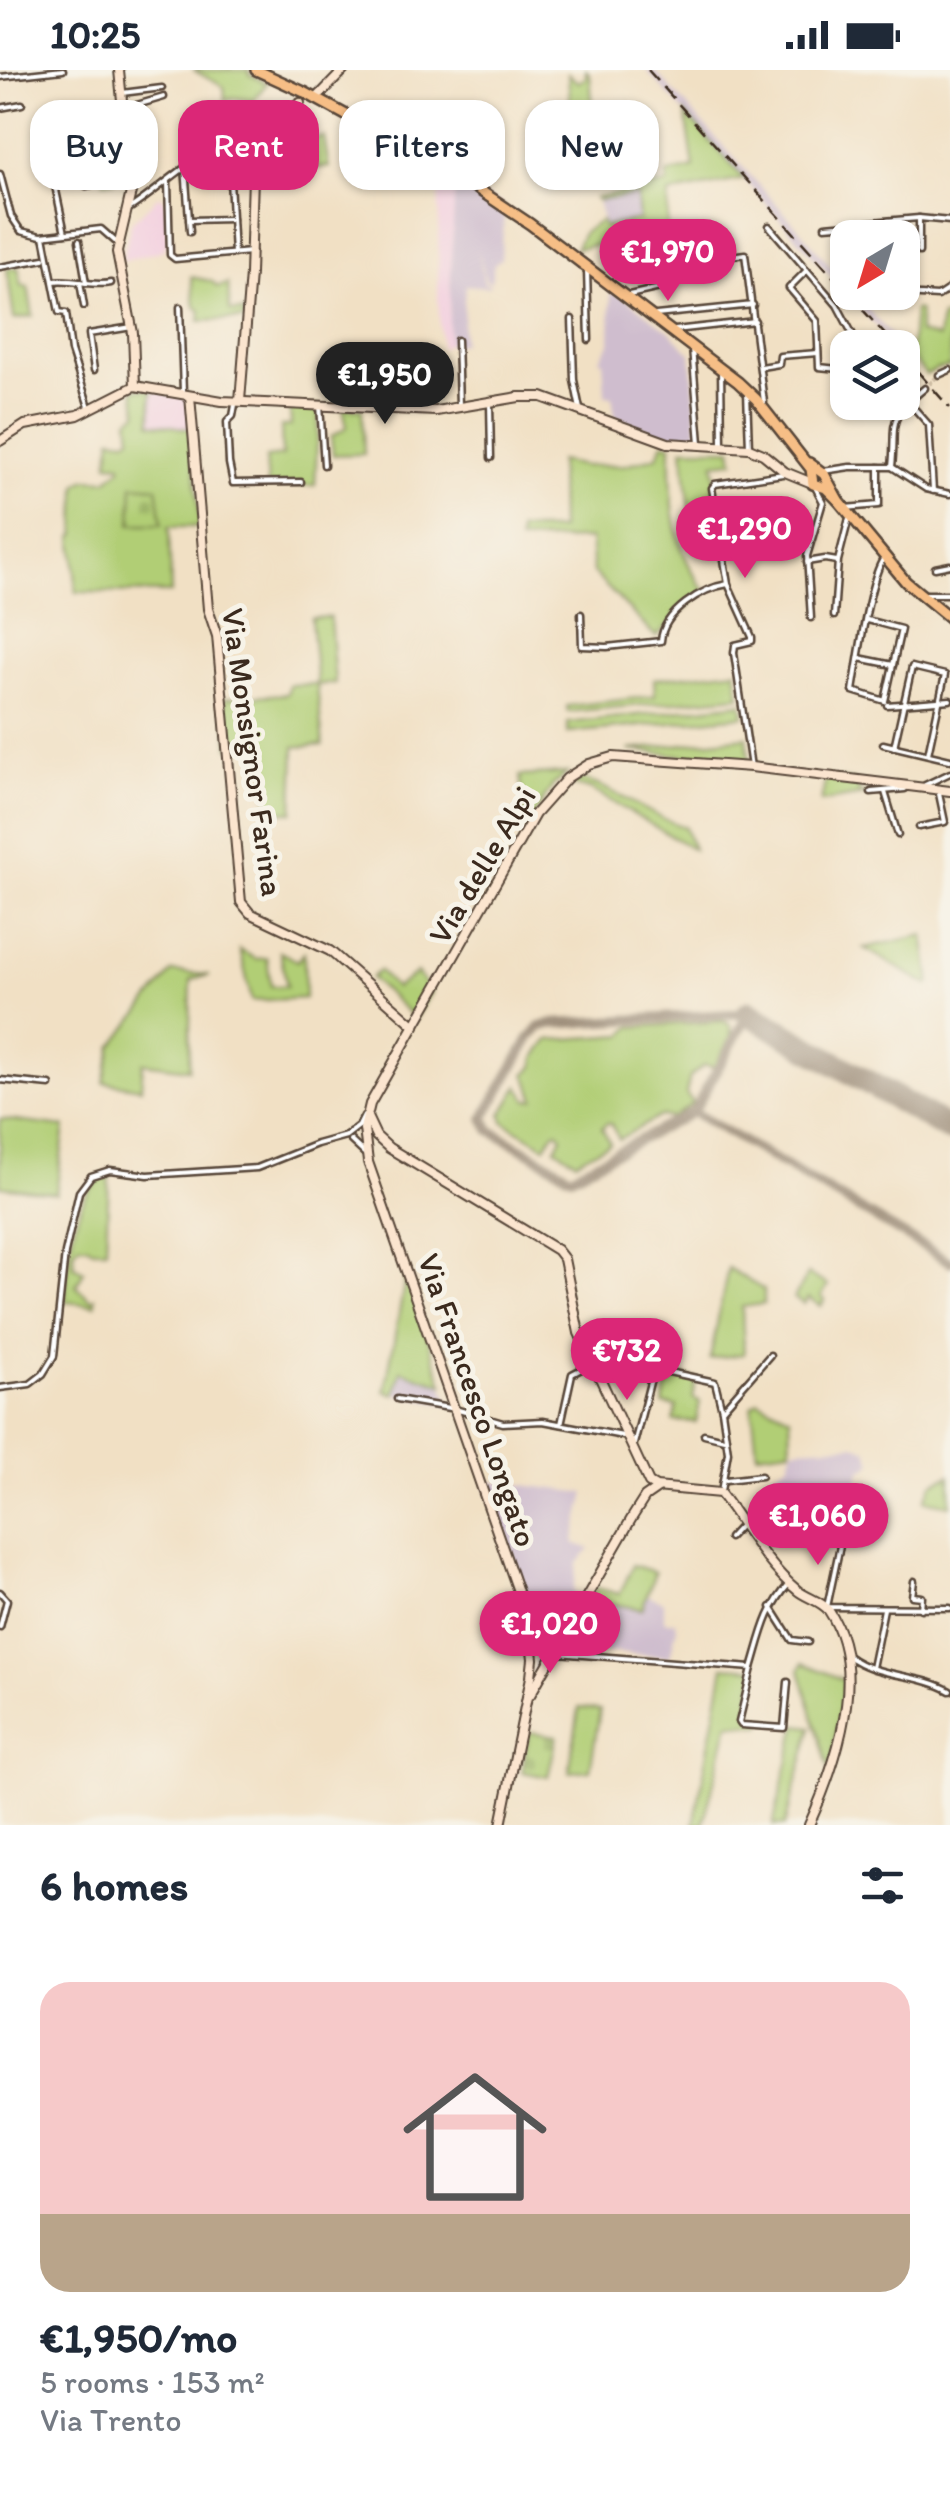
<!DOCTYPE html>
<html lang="en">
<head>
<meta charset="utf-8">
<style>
	body { margin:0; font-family:Itim,sans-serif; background:#f2f2f3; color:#1f2937; height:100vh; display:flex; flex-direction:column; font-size:38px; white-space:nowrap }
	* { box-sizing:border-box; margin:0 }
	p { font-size:32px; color:#747a83 }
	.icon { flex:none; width:55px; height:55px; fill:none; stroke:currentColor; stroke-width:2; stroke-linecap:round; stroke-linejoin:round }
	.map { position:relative; height:1755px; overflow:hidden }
	.details { display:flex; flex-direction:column; background:#fff; flex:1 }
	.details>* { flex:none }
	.top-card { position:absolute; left:30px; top:30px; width:890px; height:90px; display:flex; gap:20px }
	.needle { width:65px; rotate:218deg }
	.buttons { position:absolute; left:830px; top:150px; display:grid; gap:20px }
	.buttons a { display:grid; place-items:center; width:90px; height:90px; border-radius:20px; background:#fff; box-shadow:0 2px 8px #0004; font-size:50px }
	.price { position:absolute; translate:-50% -85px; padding:0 22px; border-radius:35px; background:#db2777; color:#fff; font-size:32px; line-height:65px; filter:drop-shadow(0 2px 5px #0008) }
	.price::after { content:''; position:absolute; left:50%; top:60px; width:30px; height:22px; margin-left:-15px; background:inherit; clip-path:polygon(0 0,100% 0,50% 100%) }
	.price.selected { background:#222; color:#fff }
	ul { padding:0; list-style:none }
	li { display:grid; align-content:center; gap:20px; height:530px; padding:0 40px }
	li+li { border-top:2px solid #e0e1e3 }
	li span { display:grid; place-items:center; height:310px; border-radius:30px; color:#555 }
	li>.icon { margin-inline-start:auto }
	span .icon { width:180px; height:180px; fill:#fffc; stroke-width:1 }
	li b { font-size:42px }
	h2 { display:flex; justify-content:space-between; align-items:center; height:120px; padding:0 40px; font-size:42px }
	.chip { padding:0 35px; border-radius:30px; background:#fff; box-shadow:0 2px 8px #0004; font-size:35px; line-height:90px }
	.chip.selected { background:#db2777; color:#fff }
	.status { display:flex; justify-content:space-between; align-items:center; height:70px; padding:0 50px; background:#fff; direction:ltr }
	.status svg { height:28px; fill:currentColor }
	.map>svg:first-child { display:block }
</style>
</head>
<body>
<div class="status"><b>10:25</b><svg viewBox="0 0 49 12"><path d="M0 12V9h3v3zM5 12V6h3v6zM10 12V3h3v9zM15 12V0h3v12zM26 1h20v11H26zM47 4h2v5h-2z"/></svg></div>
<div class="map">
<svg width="950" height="1755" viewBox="0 0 950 1755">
	<defs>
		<pattern id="cemetery-stones" width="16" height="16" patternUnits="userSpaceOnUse" patternTransform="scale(2.5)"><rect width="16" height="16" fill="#b1ce74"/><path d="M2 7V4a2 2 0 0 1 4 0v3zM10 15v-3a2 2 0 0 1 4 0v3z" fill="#99b164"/></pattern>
	</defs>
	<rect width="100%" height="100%" fill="#f7f3e8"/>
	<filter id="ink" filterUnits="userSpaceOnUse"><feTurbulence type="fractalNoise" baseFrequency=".01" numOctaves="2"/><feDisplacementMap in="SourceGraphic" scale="20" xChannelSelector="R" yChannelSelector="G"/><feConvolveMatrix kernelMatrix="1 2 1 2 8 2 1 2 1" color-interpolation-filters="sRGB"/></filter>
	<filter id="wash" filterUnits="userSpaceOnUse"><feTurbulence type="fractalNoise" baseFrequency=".0048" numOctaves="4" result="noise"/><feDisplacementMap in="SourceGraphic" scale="40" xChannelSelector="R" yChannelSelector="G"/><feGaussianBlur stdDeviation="2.25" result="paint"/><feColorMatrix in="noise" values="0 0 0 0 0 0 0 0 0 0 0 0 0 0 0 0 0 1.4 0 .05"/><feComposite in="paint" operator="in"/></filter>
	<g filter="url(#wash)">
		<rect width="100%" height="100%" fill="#f1e0c4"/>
		<g fill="#f3cfdf">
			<path d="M 439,100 L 455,110 L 448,274 L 441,278 L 438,229 Z"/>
			<path d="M 160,125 L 166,132 L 168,175 L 164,175 L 164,180 L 122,191 L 131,153 Z"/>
			<path d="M 152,320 L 187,326 L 191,359 L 151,353 Z"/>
		</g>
		<g fill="#cfbdce">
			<path d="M 646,0 L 654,0 L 802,162 L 847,216 L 848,222 L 853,223 L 902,278 L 895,277 Z"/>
			<path d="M 455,110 L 505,136 L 501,189 L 494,194 L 491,212 L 486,211 L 478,179 L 484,213 L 490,214 L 489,217 L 465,215 L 462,274 L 455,275 L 448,274 Z"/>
			<path d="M 637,125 L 639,151 L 604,157 L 597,131 Z"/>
			<path d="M 611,217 L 669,261 L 691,283 L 698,369 L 665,366 L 615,347 L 612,326 L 605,325 L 603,291 L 599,290 L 610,273 Z"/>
			<path d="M 401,1301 L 443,1314 L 450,1335 L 395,1324 Z"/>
			<path d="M 855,1375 L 868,1380 L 872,1393 L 861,1401 L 854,1428 L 799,1431 L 793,1423 L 780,1428 L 766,1407 L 789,1393 L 793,1378 Z"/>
			<path d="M 484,1410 L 586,1423 L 574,1473 L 590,1479 L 577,1494 L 573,1522 L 581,1529 L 536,1606 L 533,1605 L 536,1586 L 533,1553 Z"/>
			<path d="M 647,1525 L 664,1532 L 664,1551 L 675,1551 L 677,1557 L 670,1587 L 588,1581 L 607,1533 L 641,1539 Z"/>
		</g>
		<g fill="#b1ce74" stroke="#767c49" stroke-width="2.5">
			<path d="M 193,0 L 249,0 L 250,5 L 267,13 L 253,31 L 238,28 L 225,30 L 224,17 Z"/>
			<path d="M 586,0 L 590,5 L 596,79 L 584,80 L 587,96 L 575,97 L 568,4 L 578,12 L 586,8 Z"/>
			<path d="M 296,39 L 300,53 L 306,51 L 313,69 L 324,67 L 329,97 L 256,102 L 260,65 Z"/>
			<path d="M 686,44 L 744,109 L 669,124 L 667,161 L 575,179 L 584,161 L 601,151 L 604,157 L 639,150 L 637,125 L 597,131 L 595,128 L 668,114 L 667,104 L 694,98 Z"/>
			<path d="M 90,52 L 99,80 L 112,76 L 114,111 L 104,111 L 100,96 L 81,96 L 68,87 L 86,83 L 84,74 L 43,82 L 39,61 Z"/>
			<path d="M 18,197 L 22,216 L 28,216 L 33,246 L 14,249 L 7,199 Z"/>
			<path d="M 191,207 L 211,211 L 218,217 L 228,214 L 230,241 L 244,242 L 244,249 L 200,251 L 201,241 L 195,236 Z"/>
			<path d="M 914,240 L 919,241 L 919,263 L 938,268 L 941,247 L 950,247 L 950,297 L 937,299 L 926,305 L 910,286 Z"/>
			<path d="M 138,319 L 152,320 L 151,353 L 191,359 L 200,457 L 169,457 L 171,523 L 76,522 L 73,466 L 76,465 L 77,415 L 86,409 L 107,410 L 121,398 L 121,394 L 108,393 L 112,368 L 126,370 L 131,367 L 129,349 L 138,343 L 134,320 Z"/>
			<path d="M 290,336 L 319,336 L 315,415 L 268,417 L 266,388 L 282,386 L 281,356 L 291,356 Z"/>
			<path d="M 343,338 L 362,339 L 364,384 L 333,385 L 331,367 L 347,357 Z"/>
			<path d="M 663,372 L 671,374 C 670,427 672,479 705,520 L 656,567 L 593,503 L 590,469 L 519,471 L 519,460 L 560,460 L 559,391 L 584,396 L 625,395 L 658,386 Z"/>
			<path d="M 683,378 L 732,378 L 734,391 L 714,393 L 716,409 L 711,423 L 716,457 L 692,460 Z"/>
			<path d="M 330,547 L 335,613 L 317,615 L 323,675 L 295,677 L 293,742 L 269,742 L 265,685 L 254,677 L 229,677 L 225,628 L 287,624 L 289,615 L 317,614 L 311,548 Z"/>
			<path d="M 736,600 L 740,626 L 568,642 L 567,636 L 655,626 L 654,609 Z"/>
			<path d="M 742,633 L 744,646 L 568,663 L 568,653 Z"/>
			<path d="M 747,667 L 749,692 L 629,680 Z"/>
			<path d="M 567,703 L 553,715 L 526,758 L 520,706 Z"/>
			<path d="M 572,707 C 613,715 645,745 685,757 L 693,779 L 590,719 L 567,713 Z"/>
			<path d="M 826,707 L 859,712 L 859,723 L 869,724 L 821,732 Z"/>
			<path d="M 924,865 L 931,913 L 928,915 L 864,878 Z"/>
			<path d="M 240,880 L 256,889 L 267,888 L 271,916 L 287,916 L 280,882 L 298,891 L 304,883 L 305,928 L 252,931 Z"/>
			<path d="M 379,900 L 395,918 L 417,903 L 431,922 L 415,949 L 371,908 Z"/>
			<path d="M 172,902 L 209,905 L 191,910 L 189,999 L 143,993 L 141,1018 L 104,1012 L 112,977 Z"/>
			<path d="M 724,951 L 731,956 L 731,967 L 714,997 L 704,995 L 690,1007 L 686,1024 L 693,1033 L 672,1048 L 660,1046 L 619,1069 L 611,1054 L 607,1053 L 602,1058 L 610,1073 L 576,1091 L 555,1078 L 562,1067 L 558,1061 L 554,1062 L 545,1076 L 504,1052 L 502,1044 L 519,1016 L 528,1030 L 535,1029 L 526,1004 L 534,997 L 535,988 L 549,970 L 624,965 L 631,957 Z"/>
			<path d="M 0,1049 L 65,1057 L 56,1123 L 0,1116 Z"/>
			<path d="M 109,1106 L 106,1179 L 93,1179 L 86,1175 L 79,1175 L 74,1182 L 74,1196 L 84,1201 L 76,1216 L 91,1230 L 95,1228 L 95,1235 L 65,1232 C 68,1197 70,1117 109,1106 Z"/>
			<path d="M 728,1198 L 764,1220 L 764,1234 L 742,1237 L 744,1284 L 710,1289 Z"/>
			<path d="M 406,1204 L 443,1314 L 401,1301 L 395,1324 L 385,1321 Z"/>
			<path d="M 808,1204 L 828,1215 L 821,1227 L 825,1230 L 821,1236 L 808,1228 L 804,1234 L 794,1228 Z"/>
			<path d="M 586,1269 L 633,1288 L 625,1304 L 613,1305 L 607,1314 Z"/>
			<path d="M 670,1301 L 696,1309 L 693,1328 L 700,1332 L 696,1352 L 674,1351 L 677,1337 L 663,1334 Z"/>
			<path d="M 758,1331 L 790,1346 L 791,1379 L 757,1383 L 752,1336 Z"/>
			<path d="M 950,1405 L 950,1435 L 925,1430 L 933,1413 Z"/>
			<path d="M 633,1495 L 655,1502 L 642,1539 L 607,1533 L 604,1561 L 595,1562 L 588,1581 L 559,1577 L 596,1518 L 620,1524 Z"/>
			<path d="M 803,1593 L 844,1610 L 830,1703 L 800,1600 Z"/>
			<path d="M 724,1596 L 756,1598 L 748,1644 L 764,1648 L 762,1655 L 729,1653 L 703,1755 L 694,1755 Z"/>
			<path d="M 579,1638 L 600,1640 L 590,1700 L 569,1702 Z"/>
			<path d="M 797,1655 L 812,1657 L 785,1755 L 773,1755 Z"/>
		</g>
		<g fill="url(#cemetery-stones)" stroke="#767c49" stroke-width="2.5">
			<path d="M 133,415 L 157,417 L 162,454 L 131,454 Z"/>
			<path d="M 529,1662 L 557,1666 L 548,1707 L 522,1702 Z"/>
		</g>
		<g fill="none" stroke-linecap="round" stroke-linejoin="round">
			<g stroke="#968571" stroke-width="10">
				<path d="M 749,943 L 693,1042 L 950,1192"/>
				<path d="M 693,1042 L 571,1106 L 490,1060 L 484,1048 L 530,968 L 540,957 L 550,954 L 749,943"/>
			</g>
			<path stroke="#968571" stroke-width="25" d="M 749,943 L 950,1060"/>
		</g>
	</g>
	<g filter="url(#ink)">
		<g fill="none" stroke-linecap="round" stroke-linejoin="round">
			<path stroke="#cdbca3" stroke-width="4" stroke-dasharray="4 2" stroke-linecap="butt" d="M 925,318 L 939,305"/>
			<g stroke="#564537" stroke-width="9">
				<g id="street">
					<path d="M 0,7 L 63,0"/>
					<path d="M 122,23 L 162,18"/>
					<path d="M 0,38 L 22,34"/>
					<path d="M 96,47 L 164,27"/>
					<path d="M 385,86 L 405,83 L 408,79"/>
					<path d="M 50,92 L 65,163"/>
					<path d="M 185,97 L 190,162"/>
					<path d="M 0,104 L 11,146 L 21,161 L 41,166 L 101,159 L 117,173"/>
					<path d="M 168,112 L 170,185 L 175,189 L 250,182"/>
					<path d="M 86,116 L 130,107"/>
					<path d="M 129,139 C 163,118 211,66 253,69"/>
					<path d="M 919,148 L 919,182"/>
					<path d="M 189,150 L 232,149"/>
					<path d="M 769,156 L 837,235 L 860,278"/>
					<path d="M 825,156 L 919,148 L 950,151"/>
					<path d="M 44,166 L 59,242 L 66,243 L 71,281 L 90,340"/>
					<path d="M 79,171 L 86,213"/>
					<path d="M 234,184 L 230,110 L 251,108"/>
					<path d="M 692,190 L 697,208"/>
					<path d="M 662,195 L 745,184 L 764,332"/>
					<path d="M 0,197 L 44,189"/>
					<path d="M 587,200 L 589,270"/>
					<path d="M 807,200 L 789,218 L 817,251 L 819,297 L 848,300"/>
					<path d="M 902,210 L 903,224 L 938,226 L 950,218"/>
					<path d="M 53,211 C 73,208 91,217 111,213"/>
					<path d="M 80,212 L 84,236"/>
					<path d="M 629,225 L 660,218 L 664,165"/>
					<path d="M 180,237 L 183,322"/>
					<path d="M 656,245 L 753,235"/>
					<path d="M 572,249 L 574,310 L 580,339"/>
					<path d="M 675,260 L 755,251"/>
					<path d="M 457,270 L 459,335"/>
					<path d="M 692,278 L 700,373"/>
					<path d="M 761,297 L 779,294 L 780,286 L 818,283"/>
					<path d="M 721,299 L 722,374"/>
					<path d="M 94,300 L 89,264 L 132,257"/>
					<path d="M 939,305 L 950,300"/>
					<path d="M 747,322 L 749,378"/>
					<path d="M 891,332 L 897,342"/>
					<path d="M 490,333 L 491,388"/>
					<path d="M 235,335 L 233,346 L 227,352 L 229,393 L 233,413 L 301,412"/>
					<path d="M 320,335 L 324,395"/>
					<path d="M 913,337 L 929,355 L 933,421"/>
					<path d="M 892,397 C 897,350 884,352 925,318"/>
					<path d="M 823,401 L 850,397 L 892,397 L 926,419 L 950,424"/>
					<path d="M 845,438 L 879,435 L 879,397"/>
					<path d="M 807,492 L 825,489 L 837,491"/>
					<path d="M 935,498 L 950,495"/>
					<path d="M 925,524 L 950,524"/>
					<path d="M 581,544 L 582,576 L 607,577 L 661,571 C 663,542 702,518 728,514"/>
					<path d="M 834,546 L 838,491 L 849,448"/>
					<path d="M 811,548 L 807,486 L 823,432 L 815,417"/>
					<path d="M 867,550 L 901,559 L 885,631 L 853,621 C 858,592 869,508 884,488"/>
					<path d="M 859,588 L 893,595"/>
					<path d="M 887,635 L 950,630"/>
					<path d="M 883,674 L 950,690"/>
					<path d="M 894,677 L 912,597 L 945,605 L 928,684"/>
					<path d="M 751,697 L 734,583 L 735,575 L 752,571 L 752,567 L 728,514 L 712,418 L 715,414 L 783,404"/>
					<path d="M 925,715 L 950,703"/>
					<path d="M 871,722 L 905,719"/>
					<path d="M 885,722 L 898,765"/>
					<path d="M 919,757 L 945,752 L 938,719"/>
					<path d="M 0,1010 L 50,1015"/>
					<path d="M 350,1070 L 365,1084"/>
					<path d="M 582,1268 L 664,1301 L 715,1312 L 722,1340"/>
					<path d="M 0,1318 L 30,1314 L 43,1304 L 54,1286 L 65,1183 L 79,1122 L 91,1106 L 110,1100 L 148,1105 L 257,1098 L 317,1074 L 346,1066 L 359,1056 L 364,1046"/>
					<path d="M 397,1329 L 455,1339 L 503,1353 L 543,1351 L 623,1366"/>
					<path d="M 561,1354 L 572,1304 L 593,1293"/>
					<path d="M 704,1364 L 724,1369"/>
					<path d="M 634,1374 L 654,1297"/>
					<path d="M 726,1410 L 761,1406"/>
					<path d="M 721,1421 L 728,1382 L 722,1340 L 770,1285"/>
					<path d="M 753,1466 L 774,1448"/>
					<path d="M 842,1466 L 827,1537 L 950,1538"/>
					<path d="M 729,1468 L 743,1453"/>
					<path d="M 914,1511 L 912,1526 L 922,1527 L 921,1539"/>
					<path d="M 0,1522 L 7,1530 L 0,1557"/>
					<path d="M 771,1537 L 792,1570 L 808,1572"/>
					<path d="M 557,1583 L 752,1598 C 762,1565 766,1539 790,1513"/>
					<path d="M 848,1586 C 877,1608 919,1603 950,1621"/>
					<path d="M 752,1598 L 739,1652 L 741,1655 L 784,1658 L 788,1612"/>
					<path d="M 872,1598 L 884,1539"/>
				</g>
			</g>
			<g stroke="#564537" stroke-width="12">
				<g id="secondary">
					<path d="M 119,0 L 131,122 L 117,182 L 133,263 L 135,316"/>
					<path d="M 316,29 L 344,0"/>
					<path d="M 135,316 L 222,331 L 436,341 L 519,327 L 542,327 L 668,373 L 749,378 L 763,384 L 785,402 L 812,413"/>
					<path d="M 190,326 L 208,539 L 217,566 L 241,832 L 250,843 L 330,881 L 415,956"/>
					<path d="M 240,331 L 250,204 L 254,74 L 266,56 L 300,33"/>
					<path d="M 0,371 L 25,355 L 78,345 L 135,316"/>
					<path d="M 368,1049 L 376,1066 L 389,1078 L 557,1180 L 564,1189 L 579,1263 L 649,1413 L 656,1417 L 720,1423 C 744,1454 766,1495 797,1520 C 806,1528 822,1531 829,1541 C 869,1601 836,1695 809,1755"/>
					<path d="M 532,1570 L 555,1571 L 561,1574"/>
					<path d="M 530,1625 L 633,1446 L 645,1427 L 658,1418"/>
					<path d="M 501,1755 L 531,1607 L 533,1589 L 529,1553 L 368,1092 L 364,1059 L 370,1034 L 535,744 L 567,708 L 589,694 L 613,687 L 751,697 L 950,721"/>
				</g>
			</g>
			<g stroke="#564537" stroke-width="14">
				<g id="primary">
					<path d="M 256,0 L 304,22 L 463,109 L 530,154 L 738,312 L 756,329 L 811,399 L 813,414 L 826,418 L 838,430"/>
					<path d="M 809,393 L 824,404 L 838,430 L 906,512 L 950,548"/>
				</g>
			</g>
			<use href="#street" stroke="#fff" stroke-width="4"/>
			<use href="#secondary" stroke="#fbe5cf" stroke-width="8"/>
			<use href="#primary" stroke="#f6be86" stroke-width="9"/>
			<g stroke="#3b2a1e" stroke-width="2.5" stroke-dasharray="15 8" stroke-linecap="butt">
				<path d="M 648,0 L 897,278"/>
				<path d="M 902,284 L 950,338"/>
			</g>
		</g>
	</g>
	<g text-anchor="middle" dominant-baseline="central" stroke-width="10" stroke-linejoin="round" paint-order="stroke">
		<g font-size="32" fill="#3b2a1e" stroke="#f7f3e8">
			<text transform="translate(253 682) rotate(82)">Via Monsignor Farina</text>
			<text transform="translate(482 795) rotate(-59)">Via delle Alpi</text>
			<text transform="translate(478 1330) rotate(71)">Via Francesco Longato</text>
		</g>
	</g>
</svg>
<div class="buttons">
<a><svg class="needle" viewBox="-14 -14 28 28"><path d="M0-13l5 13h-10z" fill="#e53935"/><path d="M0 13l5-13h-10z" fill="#747a83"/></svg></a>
<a><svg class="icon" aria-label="layers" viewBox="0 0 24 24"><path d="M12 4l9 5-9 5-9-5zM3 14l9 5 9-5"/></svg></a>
</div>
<b class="price" style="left:668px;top:234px">€1,970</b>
<b class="price selected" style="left:385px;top:357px">€1,950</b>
<b class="price" style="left:745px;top:511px">€1,290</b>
<b class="price" style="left:627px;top:1333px">€732</b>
<b class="price" style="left:818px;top:1498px">€1,060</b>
<b class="price" style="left:550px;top:1606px">€1,020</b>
<div class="top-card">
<a class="chip">Buy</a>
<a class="chip selected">Rent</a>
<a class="chip">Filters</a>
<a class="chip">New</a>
</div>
</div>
<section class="details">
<h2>6 homes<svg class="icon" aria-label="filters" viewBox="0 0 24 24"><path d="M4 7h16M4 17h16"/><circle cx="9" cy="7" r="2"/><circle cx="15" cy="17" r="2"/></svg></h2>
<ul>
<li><span style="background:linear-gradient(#f6c9c9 75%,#b9a48a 0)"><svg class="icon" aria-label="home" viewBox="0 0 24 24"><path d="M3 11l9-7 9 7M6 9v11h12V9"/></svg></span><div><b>€1,950/mo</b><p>5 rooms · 153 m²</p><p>Via Trento</p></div></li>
</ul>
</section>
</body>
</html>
